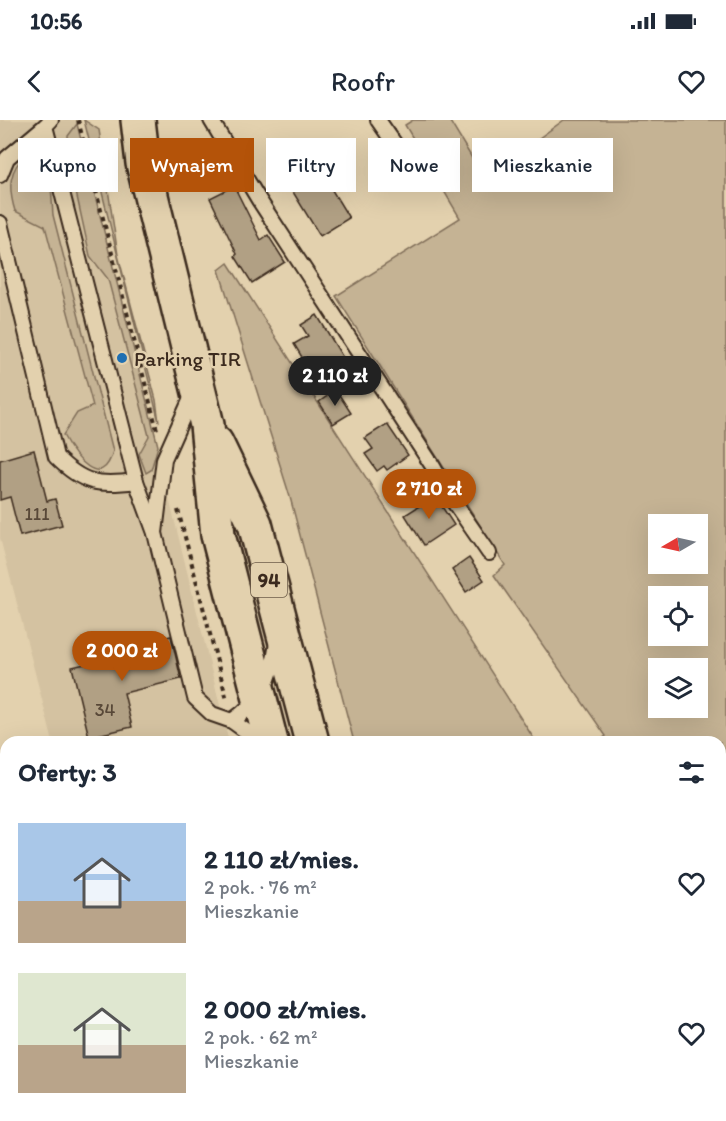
<!DOCTYPE html>
<html lang="pl">
<head>
<meta charset="utf-8">
<style>
	body { margin:0; font-family:Itim,sans-serif; background:#f2f2f3; color:#1f2937; height:100vh; display:flex; flex-direction:column; font-size:22px; white-space:nowrap }
	* { box-sizing:border-box; margin:0 }
	p { font-size:20px; color:#747a83 }
	.icon { flex:none; width:33px; height:33px; fill:none; stroke:currentColor; stroke-width:2; stroke-linecap:round; stroke-linejoin:round }
	.map { position:relative; flex:1; overflow:hidden }
	.drawer { position:absolute; left:0px; top:616px; width:726px; height:386px; display:flex; flex-direction:column; background:#fff; border-radius:18px 18px 0 0; box-shadow:0 6px 24px #0002 }
	.drawer>* { flex:none }
	.guide { position:absolute; left:18px; top:18px; width:690px; height:54px; display:flex; gap:12px }
	.needle { width:39px; rotate:261deg }
	.fabs { position:absolute; left:648px; top:394px; display:grid; gap:12px }
	.fabs a { display:grid; place-items:center; width:60px; height:60px; border-radius:0px; background:#fff; box-shadow:0 6px 24px #0002; font-size:30px }
	.price { position:absolute; translate:-50% -51px; padding:0 14px; border-radius:21px; background:#b45309; color:#fff; font-size:20px; line-height:39px; filter:drop-shadow(0 2px 3px #0008) }
	.price::after { content:''; position:absolute; left:50%; top:36px; width:18px; height:14px; margin-left:-9px; background:inherit; clip-path:polygon(0 0,100% 0,50% 100%) }
	.price.selected { background:#222; color:#fff }
	ul { padding:0; list-style:none }
	li { display:flex; align-items:center; gap:18px; height:150px; padding:0 18px }
	li span { display:grid; place-items:center; flex:none; width:168px; height:120px; border-radius:0px; color:#555 }
	li>.icon { margin-inline-start:auto }
	span .icon { width:72px; height:72px; fill:#fffc; stroke-width:1 }
	li b { font-size:26px }
	h2 { display:flex; justify-content:space-between; align-items:center; height:72px; padding:0 18px; font-size:26px }
	.tag { padding:0 21px; border-radius:0px; background:#fff; box-shadow:0 6px 24px #0002; font-size:21px; line-height:54px }
	.tag.selected { background:#b45309; color:#fff }
	.status { display:flex; justify-content:space-between; align-items:center; height:42px; padding:0 30px; background:#fff; direction:ltr }
	.status svg { height:16px; fill:currentColor }
	header { display:flex; justify-content:space-between; align-items:center; height:78px; padding:0 18px; background:#fff; font-size:27px; font-weight:600 }
	.map>svg:first-child { display:block }
</style>
</head>
<body>
<div class="status"><b>10:56</b><svg viewBox="0 0 49 12"><path d="M0 12V9h3v3zM5 12V6h3v6zM10 12V3h3v9zM15 12V0h3v12zM26 1h20v11H26zM47 4h2v5h-2z"/></svg></div>
<header><svg class="icon" aria-label="back" viewBox="0 0 24 24"><path d="M15 5l-7 7 7 7"/></svg>Roofr<svg class="icon" aria-label="heart" viewBox="0 0 24 24"><path d="M12 20l-8-8c-3-5 5-10 8-4 3-6 11-1 8 4z"/></svg></header>
<div class="map">
<svg width="726" height="1001" viewBox="0 0 726 1001">
	<rect width="100%" height="100%" fill="#e3d1ae"/>
	<filter id="ink" filterUnits="userSpaceOnUse"><feTurbulence type="fractalNoise" baseFrequency=".0167" numOctaves="2"/><feDisplacementMap in="SourceGraphic" scale="12" xChannelSelector="R" yChannelSelector="G"/><feConvolveMatrix kernelMatrix="1 2 1 2 8 2 1 2 1" color-interpolation-filters="sRGB"/></filter>
	<g filter="url(#ink)">
		<g fill="#d4c2a1">
			<path d="M 0,0 L 76,0 L 229,622 L 53,622 L 0,418 Z"/>
			<path d="M 0,858 L 6,867 L 6,996 L 88,996 L 91,1001 L 0,1001 Z"/>
			<path d="M 106,996 L 327,996 L 328,1001 L 109,1001 Z"/>
		</g>
		<g fill="#c5b394" stroke="#806e59" stroke-width="1.5" fill-rule="evenodd">
			<path d="M 84,0 L 99,10 L 118,135 L 156,280 L 159,302 Z"/>
			<path d="M 413,0 L 449,0 L 484,58 L 564,0 L 726,0 L 726,877 L 720,882 L 720,622 L 598,622 L 606,616 L 494,455 L 505,445 L 336,176 L 460,98 L 405,5 ZM 658,405 L 698,405 L 698,444 L 658,444 ZM 658,477 L 698,477 L 698,516 L 658,516 ZM 658,549 L 698,549 L 698,588 L 658,588 Z"/>
			<path d="M 77,4 L 158,326 L 151,350 L 146,353 L 139,334 L 149,316 L 108,159 L 90,136 L 69,40 L 68,16 Z"/>
			<path d="M 28,33 C 54,38 51,75 53,95 L 113,331 C 102,373 74,336 63,315 L 77,293 L 93,286 L 45,106 L 15,91 C 8,68 8,49 28,33 Z"/>
			<path d="M 228,143 L 536,622 L 354,622 L 290,377 L 219,150 Z"/>
			<path d="M 460,996 L 623,996 L 626,1001 L 463,1001 Z"/>
		</g>
		<g fill="#b1a084" stroke="#3b2a1e" stroke-width="1.5">
			<path d="M 319,38 L 329,54 L 324,57 L 349,98 L 320,116 L 285,59 Z"/>
			<path d="M 234,66 L 261,120 L 268,115 L 285,142 L 252,163 L 235,136 L 237,134 L 210,78 Z"/>
			<path d="M 317,195 L 345,241 L 315,259 L 294,224 L 308,216 L 301,205 Z"/>
			<path d="M 336,270 L 351,293 L 333,304 L 319,282 Z"/>
			<path d="M 387,304 L 408,335 L 387,350 L 384,346 L 377,351 L 365,334 L 373,329 L 365,318 Z"/>
			<path d="M 34,330 L 47,381 L 55,379 L 62,405 L 20,416 L 10,377 L 0,380 L 0,340 Z"/>
			<path d="M 435,376 L 454,405 L 424,425 L 405,395 Z"/>
			<path d="M 469,438 L 484,460 L 466,472 L 452,450 Z"/>
			<path d="M 171,516 L 181,559 L 124,573 L 132,607 L 89,617 L 72,547 L 115,537 L 113,530 Z"/>
		</g>
		<g fill="none" stroke-linecap="round" stroke-linejoin="round">
			<g stroke="#3b2a1e" stroke-width="18">
				<g id="service">
					<path d="M 51,0 L 45,6 L 136,361 L 155,413"/>
					<path d="M 211,0 L 259,80 L 432,345 L 451,378 L 489,433"/>
					<path d="M 378,0 L 394,23"/>
					<path d="M 0,55 L 7,38 L 45,6"/>
					<path d="M 0,103 L 56,337 C 83,364 98,366 136,361"/>
					<path d="M 193,274 L 164,339 L 155,413 L 195,578 L 212,594 L 232,601 L 261,622"/>
					<path d="M 232,601 C 262,580 272,559 277,523"/>
					<path d="M 0,841 L 6,851"/>
					<path d="M 99,996 L 102,1001"/>
					<path d="M 251,996 L 252,1001"/>
					<path d="M 195,1001 L 213,1001"/>
				</g>
			</g>
			<g stroke="#3b2a1e" stroke-width="38">
				<g id="primary">
					<path d="M 138,0 L 143,43 L 207,305 L 218,415 L 271,622"/>
					<path d="M 216,323 L 255,404 L 312,622"/>
					<path d="M 367,996 L 369,1001"/>
					<path d="M 405,996 L 407,1001"/>
				</g>
			</g>
			<g stroke="#3b2a1e" stroke-width="4" stroke-dasharray="4.5 4.5" stroke-linecap="butt">
				<path d="M 78,0 L 157,310"/>
				<path d="M 178,390 L 227,580"/>
				<path d="M 333,996 L 334,1001"/>
			</g>
			<use href="#service" stroke="#e3d1ae" stroke-width="14"/>
			<use href="#primary" stroke="#e3d1ae" stroke-width="33"/>
		</g>
	</g>
	<circle fill="#1f6fb2" stroke="#e3d1ae" stroke-width="2" cx="122" cy="238" r="6"/>
	<g text-anchor="middle" dominant-baseline="central" stroke-width="5" stroke-linejoin="round" paint-order="stroke">
		<g font-size="18" fill="#584838">
			<text x="37" y="394">111</text>
			<text x="105" y="590">34</text>
		</g>
		<rect fill="#e3d1ae" stroke="#6d5c49" stroke-width="1.5" x="251" y="443" width="36" height="34" rx="4.5"/>
		<g font-size="20" font-weight="bold" fill="#3b2a1e">
			<text x="269" y="460">94</text>
		</g>
		<g font-size="21" fill="#3b2a1e" stroke="#e3d1ae" text-anchor="start">
			<text x="134" y="238">Parking TIR</text>
		</g>
	</g>
</svg>
<div class="fabs">
<a><svg class="needle" viewBox="-14 -14 28 28"><path d="M0-13l5 13h-10z" fill="#e53935"/><path d="M0 13l5-13h-10z" fill="#747a83"/></svg></a>
<a><svg class="icon" aria-label="locate" viewBox="0 0 24 24"><circle cx="12" cy="12" r="6"/><path d="M12 2v4M12 18v4M2 12h4M18 12h4"/></svg></a>
<a><svg class="icon" aria-label="layers" viewBox="0 0 24 24"><path d="M12 4l9 5-9 5-9-5zM3 14l9 5 9-5"/></svg></a>
</div>
<b class="price selected" style="left:335px;top:287px">2 110 zł</b>
<b class="price" style="left:429px;top:400px">2 710 zł</b>
<b class="price" style="left:122px;top:562px">2 000 zł</b>
<div class="guide">
<a class="tag">Kupno</a>
<a class="tag selected">Wynajem</a>
<a class="tag">Filtry</a>
<a class="tag">Nowe</a>
<a class="tag">Mieszkanie</a>
</div>
<section class="drawer">
<h2>Oferty: 3<svg class="icon" aria-label="filters" viewBox="0 0 24 24"><path d="M4 7h16M4 17h16"/><circle cx="9" cy="7" r="2"/><circle cx="15" cy="17" r="2"/></svg></h2>
<ul>
<li><span style="background:linear-gradient(#a9c7e8 65%,#b9a48a 0)"><svg class="icon" aria-label="home" viewBox="0 0 24 24"><path d="M3 11l9-7 9 7M6 9v11h12V9"/></svg></span><div><b>2 110 zł/mies.</b><p>2 pok. · 76 m²</p><p>Mieszkanie</p></div><svg class="icon" aria-label="heart" viewBox="0 0 24 24"><path d="M12 20l-8-8c-3-5 5-10 8-4 3-6 11-1 8 4z"/></svg></li>
<li><span style="background:linear-gradient(#dfe7d0 60%,#b9a48a 0)"><svg class="icon" aria-label="home" viewBox="0 0 24 24"><path d="M3 11l9-7 9 7M6 9v11h12V9"/></svg></span><div><b>2 000 zł/mies.</b><p>2 pok. · 62 m²</p><p>Mieszkanie</p></div><svg class="icon" aria-label="heart" viewBox="0 0 24 24"><path d="M12 20l-8-8c-3-5 5-10 8-4 3-6 11-1 8 4z"/></svg></li>
</ul>
</section>
</div>
</body>
</html>
